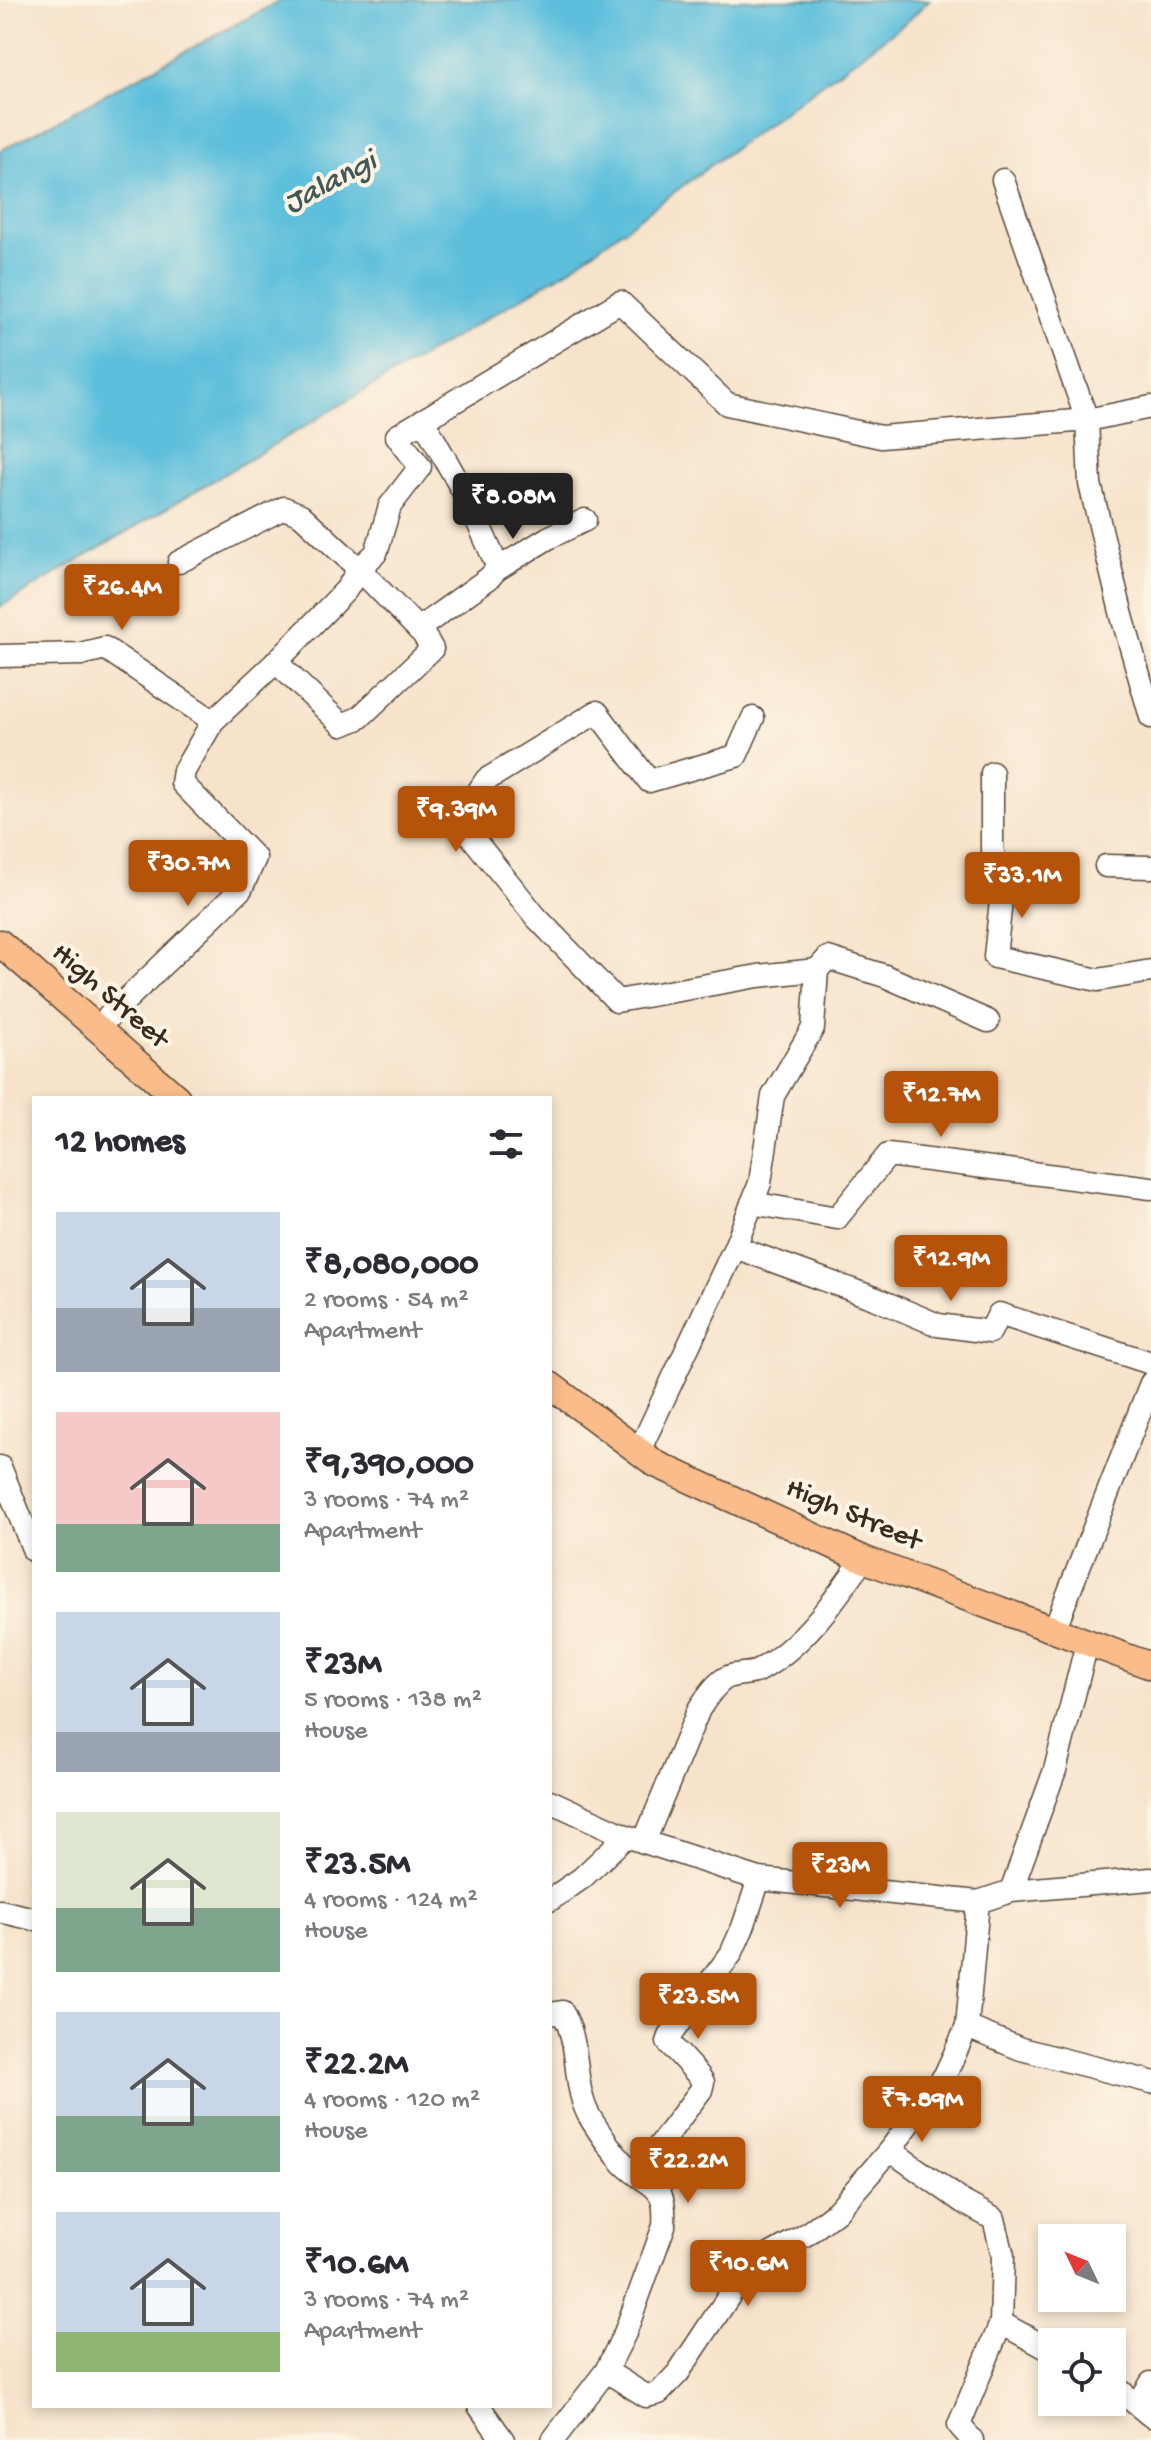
<!DOCTYPE html>
<html lang="en">
<head>
<meta charset="utf-8">
<style>
	body { margin:0; font-family:"Gochi Hand",sans-serif; background:#f7f7f7; color:#2b2b33; height:100vh; display:flex; flex-direction:column; font-size:30px; white-space:nowrap }
	* { box-sizing:border-box; margin:0 }
	p { font-size:26px; color:#7c7c81 }
	.icon { flex:none; width:44px; height:44px; fill:none; stroke:currentColor; stroke-width:2; stroke-linecap:round; stroke-linejoin:round }
	.map { position:relative; flex:1; overflow:hidden }
	.panel { position:absolute; left:32px; top:1096px; width:520px; height:1312px; display:flex; flex-direction:column; background:#fff; border-radius:0px; box-shadow:0 4px 12px #0003 }
	.panel>* { flex:none }
	.needle { width:52px; rotate:313deg }
	.fabs { position:absolute; left:1038px; top:2224px; display:grid; gap:16px }
	.fabs a { display:grid; place-items:center; width:88px; height:88px; border-radius:0px; background:#fff; box-shadow:0 4px 12px #0003; font-size:40px }
	.price { position:absolute; translate:-50% -68px; padding:0 18px; border-radius:8px; background:#b45309; color:#fff; font-size:26px; line-height:52px; filter:drop-shadow(0 2px 4px #0008) }
	.price::after { content:''; position:absolute; left:50%; top:48px; width:24px; height:18px; margin-left:-12px; background:inherit; clip-path:polygon(0 0,100% 0,50% 100%) }
	.price.active { background:#222; color:#fff }
	ul { padding:0; list-style:none }
	li { display:flex; align-items:center; gap:24px; height:200px; padding:0 24px }
	li span { display:grid; place-items:center; flex:none; width:224px; height:160px; border-radius:0px; color:#555 }
	li>.icon { margin-inline-start:auto }
	span .icon { width:96px; height:96px; fill:#fffc; stroke-width:1 }
	li b { font-size:34px }
	h2 { display:flex; justify-content:space-between; align-items:center; height:96px; padding:0 24px; font-size:34px }
	.map>svg:first-child { display:block }
</style>
</head>
<body>
<div class="map">
<svg width="1151" height="2440" viewBox="0 0 1151 2440">
	<rect width="100%" height="100%" fill="#fcf5e5"/>
	<filter id="ink" filterUnits="userSpaceOnUse"><feTurbulence type="fractalNoise" baseFrequency=".0125" numOctaves="2"/><feDisplacementMap in="SourceGraphic" scale="16" xChannelSelector="R" yChannelSelector="G"/><feConvolveMatrix kernelMatrix="1 2 1 2 8 2 1 2 1" color-interpolation-filters="sRGB"/></filter>
	<filter id="wash" filterUnits="userSpaceOnUse"><feTurbulence type="fractalNoise" baseFrequency=".006" numOctaves="4" result="noise"/><feDisplacementMap in="SourceGraphic" scale="32" xChannelSelector="R" yChannelSelector="G"/><feGaussianBlur stdDeviation="1.8" result="paint"/><feColorMatrix in="noise" values="0 0 0 0 0 0 0 0 0 0 0 0 0 0 0 0 0 1.4 0 .05"/><feComposite in="paint" operator="in"/></filter>
	<g filter="url(#wash)">
		<rect width="100%" height="100%" fill="#f7e3cb"/>
		<path fill="#5dbfdc" stroke="#4c747d" stroke-width="2" d="M 281,0 L 929,0 L 909,20 L 568,270 L 0,607 L 0,151 Z"/>
	</g>
	<g filter="url(#ink)">
		<g fill="none" stroke-linecap="round" stroke-linejoin="round">
			<g stroke="#574638" stroke-width="25">
				<g id="minor">
					<path d="M 1003,180 L 1087,420 L 1090,484 L 1122,616 L 1151,717"/>
					<path d="M 179,562 L 284,508 L 301,515 L 359,569 L 423,634 L 432,649 L 359,718 L 342,725 L 276,662"/>
					<path d="M 496,570 L 548,538 L 585,520"/>
					<path d="M 418,629 L 489,578 L 496,570 L 496,563 L 467,498 L 423,420"/>
					<path d="M 0,656 L 81,654 L 105,648 L 213,721"/>
					<path d="M 753,718 L 736,756 L 649,781 L 597,712 L 486,780 L 459,821 L 536,917 L 617,1001 L 758,976 L 817,970"/>
					<path d="M 992,773 L 992,848 L 1002,891 L 995,957 L 1098,980 L 1151,971"/>
					<path d="M 1106,866 L 1151,867"/>
					<path d="M 96,1029 L 241,889 L 255,858 L 182,783 L 184,771 L 213,721 L 276,662 L 346,590 L 359,569 L 376,553 L 390,506 L 420,467 L 397,436 L 620,302 L 727,404 L 881,437 L 1087,420 L 1151,407"/>
					<path d="M 752,1203 L 837,1218 L 888,1155 L 1151,1188"/>
					<path d="M 735,1247 L 874,1298 L 938,1325 L 990,1332 L 999,1314 L 1151,1363"/>
					<path d="M 639,1451 L 735,1247 L 760,1183 L 773,1096 L 813,1028 L 817,970 L 828,958 L 885,976 L 988,1021"/>
					<path d="M 0,1467 L 34,1551"/>
					<path d="M 1054,1630 L 1151,1383"/>
					<path d="M 550,1801 L 626,1836 L 759,1879 L 978,1902 L 1011,1891 L 1151,1879"/>
					<path d="M 644,1842 L 699,1709 C 706,1699 716,1682 728,1677 C 737,1673 749,1675 758,1671 C 803,1646 835,1600 863,1559"/>
					<path d="M 1011,1891 L 1055,1770 L 1087,1643"/>
					<path d="M 550,1900 L 582,1878 L 626,1836"/>
					<path d="M 978,1902 L 967,2027 L 945,2075 L 890,2150 L 963,2202 L 994,2219 L 1003,2256 L 1001,2323 L 1052,2351"/>
					<path d="M 0,1911 L 34,1919"/>
					<path d="M 550,2014 L 562,2012 C 582,2043 571,2087 591,2119 C 601,2135 611,2150 624,2164 C 650,2189 667,2181 664,2226 L 625,2333 L 606,2371 L 553,2440"/>
					<path d="M 967,2027 L 1021,2049 L 1151,2082"/>
					<path d="M 638,2174 L 701,2090 L 703,2082 L 699,2076 L 668,2042 L 671,2034 L 731,1954 L 743,1927 L 759,1879"/>
					<path d="M 606,2371 L 646,2396 L 659,2393 L 678,2373 L 739,2281 L 764,2258 L 807,2234 L 837,2211 L 890,2150"/>
					<path d="M 1112,2384 L 1151,2416"/>
					<path d="M 1138,2404 L 1151,2383"/>
					<path d="M 479,2406 L 503,2440"/>
					<path d="M 972,2440 L 959,2425 L 1001,2323"/>
				</g>
			</g>
			<g stroke="#574638" stroke-width="29">
				<g id="major">
					<path d="M 0,943 L 177,1098"/>
					<path d="M 550,1385 L 656,1464 L 863,1559 L 1151,1666"/>
				</g>
			</g>
			<use href="#minor" stroke="#fff" stroke-width="22"/>
			<use href="#major" stroke="#f9bc8a" stroke-width="26"/>
		</g>
	</g>
	<g text-anchor="middle" dominant-baseline="central" stroke-width="8" stroke-linejoin="round" paint-order="stroke">
		<g font-size="30" fill="#3b2a1e" stroke="#fcf5e5">
			<text transform="translate(109 997) rotate(41)">High Street</text>
			<text transform="translate(853 1516) rotate(23)">High Street</text>
		</g>
		<g font-size="32" font-style="italic" fill="#455757" stroke="#fcf5e5">
			<text transform="translate(331 184) rotate(-28)">Jalangi</text>
		</g>
	</g>
</svg>
<div class="fabs">
<a><svg class="needle" viewBox="-14 -14 28 28"><path d="M0-13l5 13h-10z" fill="#e53935"/><path d="M0 13l5-13h-10z" fill="#7c7c81"/></svg></a>
<a><svg class="icon" aria-label="locate" viewBox="0 0 24 24"><circle cx="12" cy="12" r="6"/><path d="M12 2v4M12 18v4M2 12h4M18 12h4"/></svg></a>
</div>
<b class="price active" style="left:513px;top:541px">₹8.08M</b>
<b class="price" style="left:122px;top:632px">₹26.4M</b>
<b class="price" style="left:456px;top:854px">₹9.39M</b>
<b class="price" style="left:188px;top:908px">₹30.7M</b>
<b class="price" style="left:1022px;top:920px">₹33.1M</b>
<b class="price" style="left:941px;top:1139px">₹12.7M</b>
<b class="price" style="left:951px;top:1303px">₹12.9M</b>
<b class="price" style="left:840px;top:1910px">₹23M</b>
<b class="price" style="left:698px;top:2041px">₹23.5M</b>
<b class="price" style="left:922px;top:2144px">₹7.89M</b>
<b class="price" style="left:688px;top:2205px">₹22.2M</b>
<b class="price" style="left:748px;top:2308px">₹10.6M</b>
<section class="panel">
<h2>12 homes<svg class="icon" aria-label="filters" viewBox="0 0 24 24"><path d="M4 7h16M4 17h16"/><circle cx="9" cy="7" r="2"/><circle cx="15" cy="17" r="2"/></svg></h2>
<ul>
<li><span style="background:linear-gradient(#c9d6e8 60%,#9aa5b1 0)"><svg class="icon" aria-label="home" viewBox="0 0 24 24"><path d="M3 11l9-7 9 7M6 9v11h12V9"/></svg></span><div><b>₹8,080,000</b><p>2 rooms · 54 m²</p><p>Apartment</p></div></li>
<li><span style="background:linear-gradient(#f6c9c9 70%,#7fa58c 0)"><svg class="icon" aria-label="home" viewBox="0 0 24 24"><path d="M3 11l9-7 9 7M6 9v11h12V9"/></svg></span><div><b>₹9,390,000</b><p>3 rooms · 74 m²</p><p>Apartment</p></div></li>
<li><span style="background:linear-gradient(#c9d6e8 75%,#9aa5b1 0)"><svg class="icon" aria-label="home" viewBox="0 0 24 24"><path d="M3 11l9-7 9 7M6 9v11h12V9"/></svg></span><div><b>₹23M</b><p>5 rooms · 138 m²</p><p>House</p></div></li>
<li><span style="background:linear-gradient(#dfe7d0 60%,#7fa58c 0)"><svg class="icon" aria-label="home" viewBox="0 0 24 24"><path d="M3 11l9-7 9 7M6 9v11h12V9"/></svg></span><div><b>₹23.5M</b><p>4 rooms · 124 m²</p><p>House</p></div></li>
<li><span style="background:linear-gradient(#c9d6e8 65%,#7fa58c 0)"><svg class="icon" aria-label="home" viewBox="0 0 24 24"><path d="M3 11l9-7 9 7M6 9v11h12V9"/></svg></span><div><b>₹22.2M</b><p>4 rooms · 120 m²</p><p>House</p></div></li>
<li><span style="background:linear-gradient(#c9d6e8 75%,#8fb573 0)"><svg class="icon" aria-label="home" viewBox="0 0 24 24"><path d="M3 11l9-7 9 7M6 9v11h12V9"/></svg></span><div><b>₹10.6M</b><p>3 rooms · 74 m²</p><p>Apartment</p></div></li>
</ul>
</section>
</div>
</body>
</html>
